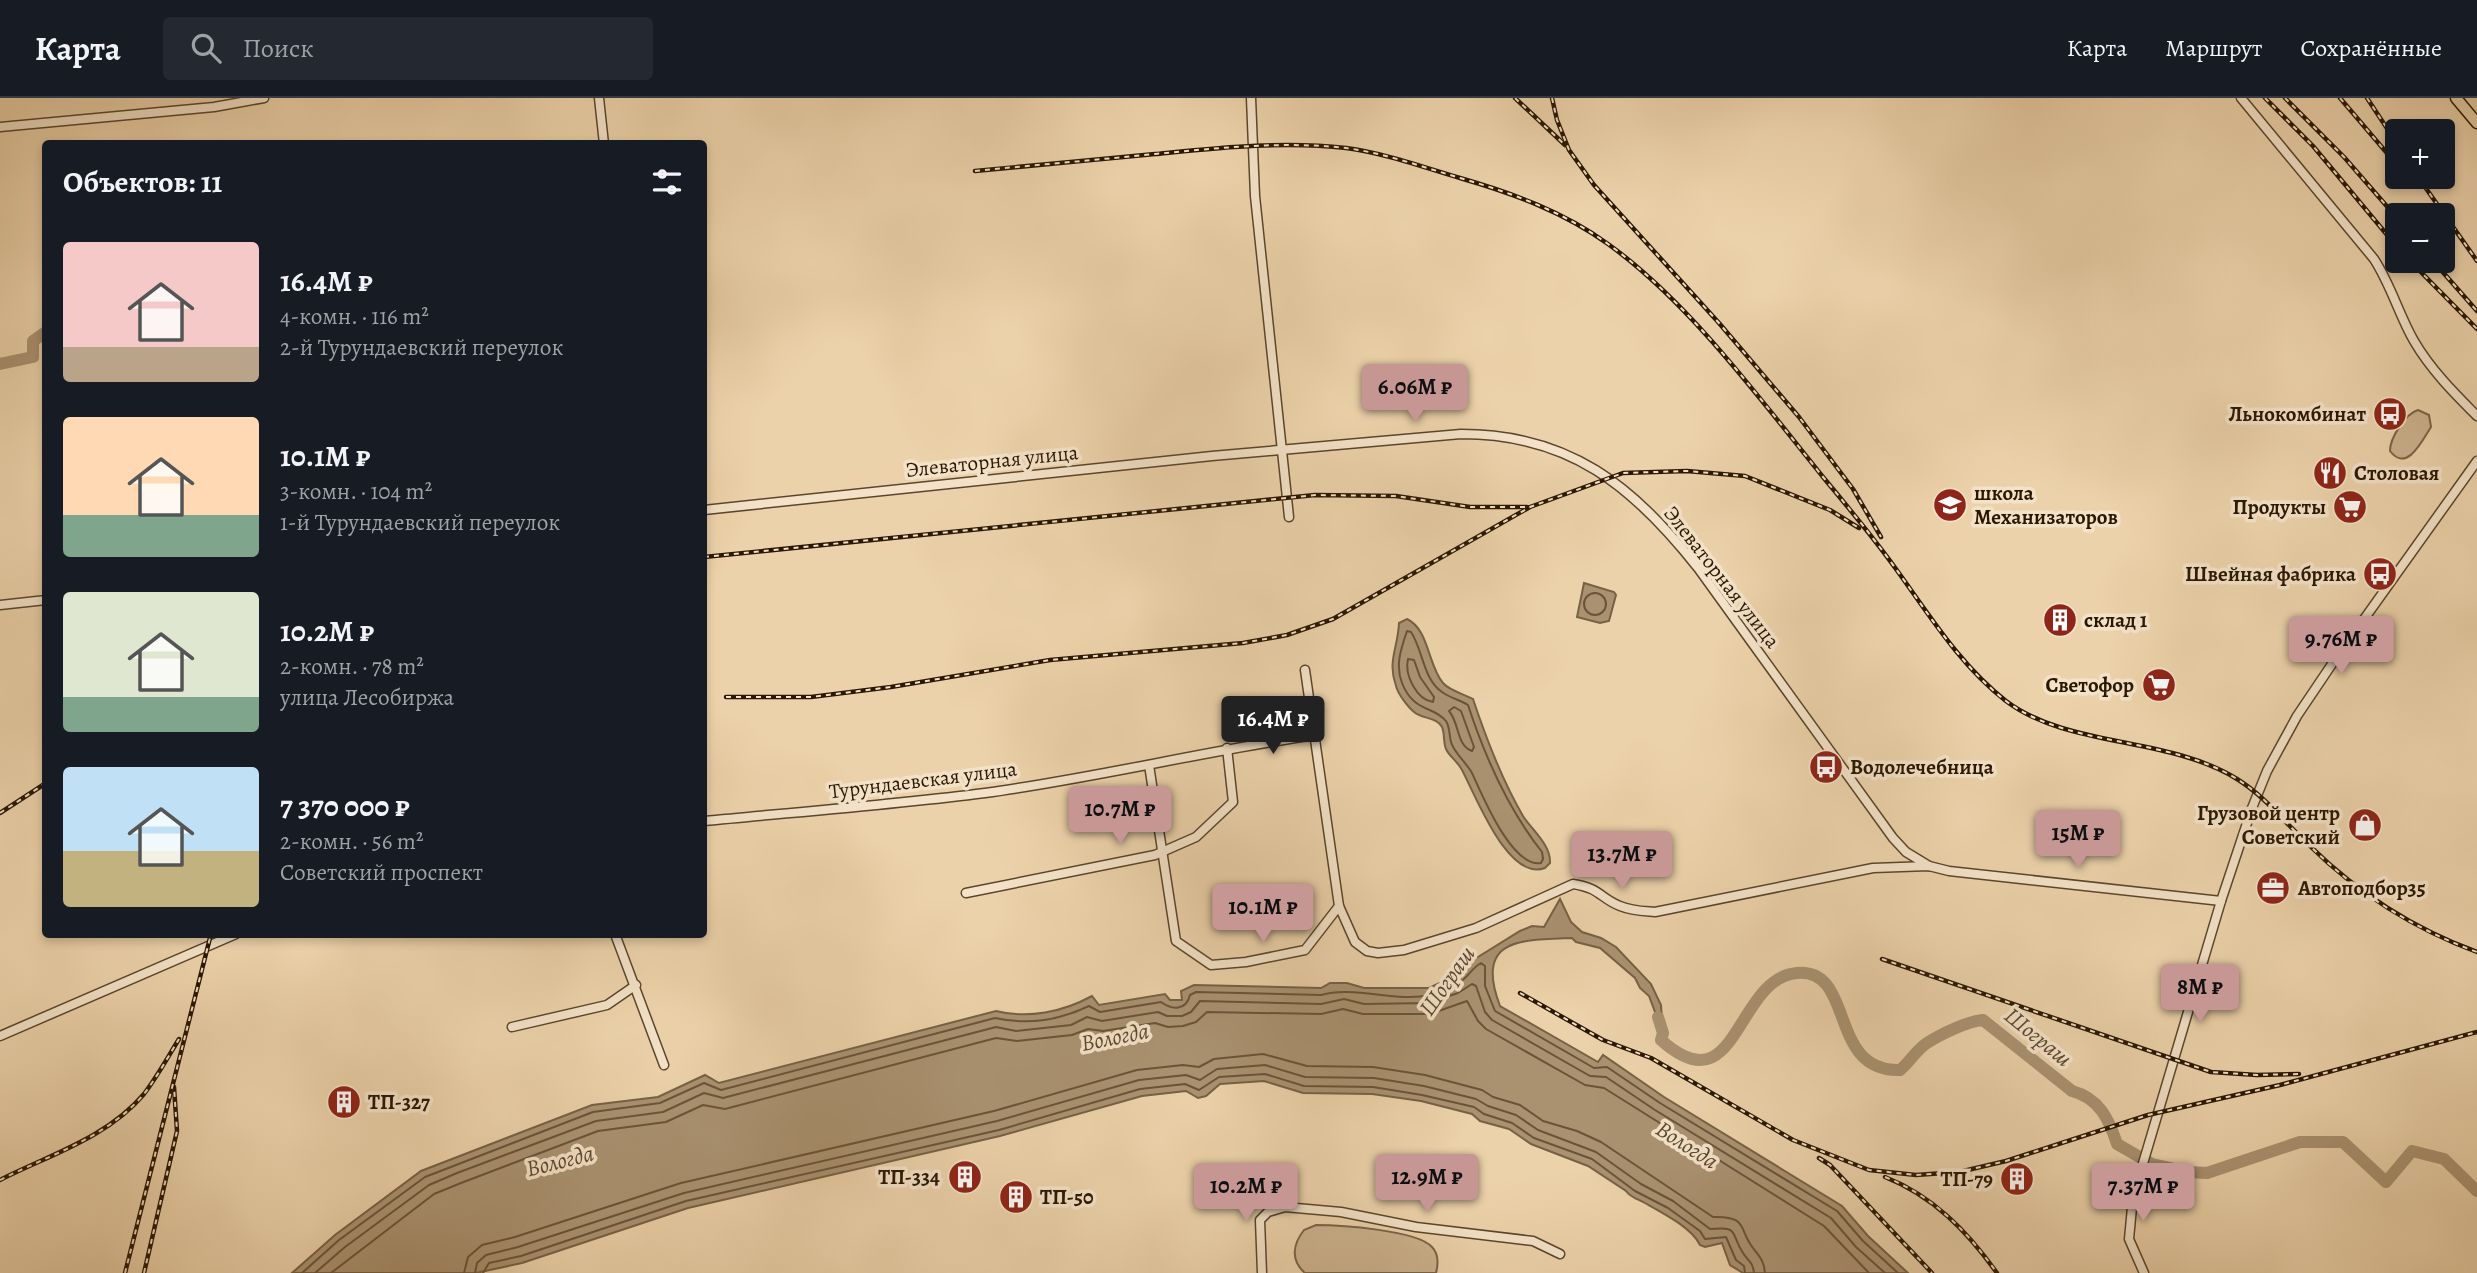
<!DOCTYPE html>
<html lang="ru">
<head>
<meta charset="utf-8">
<style>
	body { margin:0; font-family:Alegreya,serif; background:#242831; color:#f1f3f6; height:100vh; display:flex; flex-direction:column; font-size:26px; white-space:nowrap }
	* { box-sizing:border-box; margin:0 }
	p { font-size:23px; color:#9ea1a6 }
	.icon { flex:none; width:38px; height:38px; fill:none; stroke:currentColor; stroke-width:2; stroke-linecap:round; stroke-linejoin:round }
	.map { position:relative; flex:1; overflow:hidden }
	.sheet { position:absolute; left:42px; top:42px; width:665px; height:798px; display:flex; flex-direction:column; background:#171b24; border-radius:7px; box-shadow:0 4px 10px #0003 }
	.sheet>* { flex:none }
	.fabs { position:absolute; left:2385px; top:21px; display:grid; gap:14px }
	.fabs a { display:grid; place-items:center; width:70px; height:70px; border-radius:7px; background:#171b24; box-shadow:0 4px 10px #0003; font-size:35px }
	.price { position:absolute; translate:-50% -60px; padding:0 16px; border-radius:7px; background:#c59692; color:#111; font-size:23px; line-height:46px; filter:drop-shadow(0 2px 4px #0008) }
	.price::after { content:''; position:absolute; left:50%; top:42px; width:21px; height:16px; margin-left:-10px; background:inherit; clip-path:polygon(0 0,100% 0,50% 100%) }
	.price.selected { background:#222; color:#fff }
	ul { padding:0; list-style:none }
	li { display:flex; align-items:center; gap:21px; height:175px; padding:0 21px }
	li span { display:grid; place-items:center; flex:none; width:196px; height:140px; border-radius:7px; color:#555 }
	li>.icon { margin-inline-start:auto }
	span .icon { width:84px; height:84px; fill:#fffc; stroke-width:1 }
	li b { font-size:30px }
	h2 { display:flex; justify-content:space-between; align-items:center; height:84px; padding:0 21px; font-size:30px }
	header { display:flex; align-items:center; gap:42px; box-sizing:border-box; height:98px; padding:0 35px; background:#171b24; border-bottom:2px solid #363941 }
	header strong { font-size:33px }
	nav { display:flex; gap:38px; margin-inline-start:auto; font-size:24px }
	.search { width:490px; height:63px; background:#242831; display:flex; align-items:center; gap:18px; box-sizing:border-box; padding:0 24px; border-radius:7px; color:#9ea1a6; font-size:26px }
	.map>svg:first-child { display:block }
</style>
</head>
<body>
<header>
<strong>Карта</strong>
<div class="search"><svg class="icon" aria-label="search" viewBox="0 0 24 24"><circle cx="10" cy="10" r="6"/><path d="M15 15l6 6"/></svg>Поиск</div>
<nav><a>Карта</a><a>Маршрут</a><a>Сохранённые</a></nav>
</header>
<div class="map">
<svg width="2477" height="1175" viewBox="0 0 2477 1175">
	<rect width="100%" height="100%" fill="#ecd2aa"/>
	<filter id="stains"><feTurbulence type="fractalNoise" baseFrequency=".00286" numOctaves="4"/><feColorMatrix values="0 0 0 0 .2 0 0 0 0 .09 0 0 0 0 .02 0 0 0 .5 -.17"/></filter>
	<radialGradient id="worn" r=".72"><stop offset=".6" stop-color="#630" stop-opacity="0"/><stop offset="1" stop-color="#630" stop-opacity=".3"/></radialGradient>
	<g fill="#cbb28d" stroke="#7a6447" stroke-width="2">
		<path d="M 2418,312 L 2429,317 L 2431,329 C 2422,343 2407,375 2390,353 C 2390,340 2405,316 2418,312 Z"/>
		<path d="M 1316,1127 C 1339,1127 1417,1132 1432,1149 C 1439,1156 1438,1167 1436,1175 L 1305,1175 C 1290,1162 1293,1146 1304,1132 Z"/>
	</g>
	<g fill="#aa9271" stroke="#776144" stroke-width="2">
		<path d="M 1584,485 L 1614,494 L 1616,497 L 1609,523 L 1600,525 L 1577,519 Z"/>
		<path d="M 1407,521 C 1429,531 1428,568 1443,585 C 1450,593 1464,596 1473,601 C 1486,640 1502,682 1523,718 C 1532,732 1551,747 1550,765 L 1545,770 C 1508,784 1476,698 1462,672 C 1458,664 1449,658 1446,651 C 1443,644 1445,636 1442,629 C 1437,619 1422,621 1414,614 C 1408,609 1398,596 1396,588 C 1387,563 1398,550 1399,525 Z"/>
		<path d="M 1560,801 L 1571,824 L 1582,834 L 1601,840 L 1616,849 L 1651,886 L 1661,907 L 1663,935 L 1649,898 L 1640,890 L 1635,880 L 1600,850 L 1576,844 L 1572,840 C 1520,842 1474,840 1500,908 L 1598,964 L 1603,957 L 1664,999 L 1842,1108 L 1868,1138 L 1908,1175 L 1743,1175 L 1730,1167 L 1722,1145 L 1705,1149 L 1700,1147 C 1692,1130 1663,1115 1645,1105 C 1638,1101 1631,1100 1626,1093 L 1588,1068 L 1531,1046 L 1509,1031 L 1480,1023 L 1472,1016 L 1421,1003 L 1372,996 L 1303,995 L 1264,983 L 1220,986 L 1206,998 L 1198,1000 L 1186,993 L 1142,998 L 1000,1038 L 688,1110 L 522,1165 L 476,1175 L 292,1175 L 335,1137 L 421,1073 L 592,1007 L 658,999 L 705,977 L 719,985 L 996,913 C 1028,921 1063,914 1092,898 L 1099,907 L 1165,896 L 1170,902 L 1182,902 L 1181,893 L 1194,887 L 1321,890 L 1330,885 L 1347,885 L 1364,890 L 1429,890 L 1459,876 L 1470,864 L 1520,833 L 1532,828 L 1544,829 Z"/>
	</g>
	<g fill="none" stroke-linecap="round" stroke-linejoin="round">
		<g stroke="#6a5439" stroke-width="2">
			<circle cx="1595" cy="506" r="11"/>
			<path d="M 1407,533 L 1411,534 C 1423,552 1423,581 1442,594 C 1450,600 1460,602 1468,607 C 1485,659 1508,711 1542,754 L 1543,761 L 1541,765 C 1512,770 1482,697 1472,675 C 1466,664 1454,655 1451,644 C 1449,637 1450,629 1446,623 C 1434,608 1413,614 1402,585 C 1395,567 1401,551 1407,533 Z"/>
			<path d="M 1408,561 L 1414,562 L 1420,579 L 1434,599 L 1433,604 C 1417,602 1404,577 1408,561 Z"/>
			<path d="M 1454,609 L 1461,613 L 1474,649 L 1472,653 C 1456,647 1460,626 1449,613 Z"/>
			<path d="M 302,1175 L 339,1142 L 425,1079 L 593,1014 L 660,1005 L 704,985 L 721,992 L 995,920 C 1027,927 1060,922 1089,908 L 1100,914 L 1161,904 C 1172,912 1186,913 1190,897 L 1196,894 L 1321,897 C 1354,887 1396,905 1430,897 C 1437,895 1461,885 1465,880 C 1471,874 1474,869 1481,865 L 1485,868 L 1485,888 L 1495,913 L 1594,970 L 1607,969 L 1660,1005 L 1837,1113 L 1863,1143 L 1898,1175"/>
			<path d="M 315,1175 L 345,1149 L 429,1087 L 457,1075 L 596,1023 L 663,1014 L 704,995 L 723,1000 L 996,929 L 1016,933 L 1071,927 L 1087,919 L 1102,923 L 1158,914 L 1167,918 L 1182,918 L 1191,914 L 1200,903 L 1321,906 L 1344,901 L 1364,906 L 1429,905 L 1458,895 L 1472,886 L 1476,888 L 1485,914 L 1492,922 L 1590,978 L 1606,979 L 1655,1012 L 1831,1120 L 1856,1149 L 1885,1175"/>
			<path d="M 331,1175 L 434,1096 L 461,1085 L 598,1033 L 666,1024 L 703,1007 L 725,1011 L 996,940 L 1017,943 L 1072,937 L 1088,931 L 1103,933 L 1155,925 L 1168,929 L 1183,928 L 1196,924 L 1207,914 L 1321,916 L 1343,911 L 1363,916 L 1430,916 L 1467,903 L 1478,923 L 1486,931 L 1585,987 L 1604,990 L 1824,1128 L 1869,1175"/>
			<path d="M 464,1175 L 468,1159 L 482,1147 L 515,1139 L 681,1085 L 994,1013 L 1137,972 L 1183,967 L 1199,969 L 1214,961 L 1263,956 L 1307,968 L 1373,969 L 1425,977 L 1482,992 L 1493,999 L 1520,1007 L 1543,1023 L 1577,1033 L 1601,1044 L 1713,1119 C 1749,1118 1738,1131 1753,1150 C 1760,1159 1764,1163 1765,1175"/>
			<path d="M 475,1175 L 477,1165 L 486,1157 L 518,1149 L 684,1095 L 997,1023 L 1139,982 L 1186,977 L 1200,982 L 1217,971 L 1265,967 L 1305,979 L 1374,980 L 1424,988 L 1476,1001 L 1488,1008 L 1516,1017 L 1538,1032 L 1596,1054 L 1641,1086 L 1673,1103 L 1710,1131 C 1740,1128 1730,1135 1743,1155 C 1748,1163 1753,1164 1754,1175"/>
			<path d="M 483,1175 L 489,1165 L 521,1158 L 686,1103 L 999,1032 L 1140,991 L 1185,986 L 1199,992 L 1219,979 L 1265,976 L 1304,988 L 1373,989 L 1422,997 L 1474,1009 L 1484,1016 L 1512,1025 L 1534,1040 L 1592,1061 L 1635,1093 L 1668,1110 L 1700,1133 L 1705,1141 L 1726,1139 L 1736,1162 L 1744,1168 L 1745,1175"/>
		</g>
		<g stroke="#aa9271" stroke-width="12">
			<path d="M 0,266 L 33,259 L 33,243 L 46,234"/>
			<path d="M 1658,919 L 1663,935 L 1661,942 C 1738,1011 1735,880 1797,875 C 1856,870 1827,974 1900,972 C 1910,964 1916,952 1927,945 C 1941,936 1968,923 1983,922 L 2072,993 C 2099,1000 2109,1021 2117,1046 L 2152,1066 L 2189,1074 L 2207,1075 L 2300,1044 L 2343,1044 L 2386,1084 L 2412,1053 L 2444,1061 L 2477,1093"/>
		</g>
		<g stroke="#5a462b" stroke-width="11">
			<g id="minor">
				<path d="M 599,0 L 604,46"/>
				<path d="M 1251,0 L 1255,98 L 1289,419"/>
				<path d="M 2241,0 L 2374,161 C 2391,187 2399,217 2414,243 C 2431,272 2454,295 2477,318"/>
				<path d="M 0,29 L 214,9 L 264,0"/>
				<path d="M 704,412 L 1212,358 L 1461,336 C 1570,336 1633,388 1698,470 L 1893,740 L 1906,754 L 1929,768"/>
				<path d="M 0,507 L 46,502"/>
				<path d="M 1305,572 L 1339,808 L 1355,844 L 1367,853 L 1378,855 L 1404,852 L 1476,830 L 1573,786 C 1600,790 1600,800 1620,808 C 1632,813 1643,813 1655,814 L 1873,770 L 1929,768 L 1949,773 L 2221,803"/>
				<path d="M 1149,667 L 1176,843 L 1211,867 L 1246,864 L 1305,852 L 1339,808"/>
				<path d="M 704,723 C 797,714 891,707 985,695 C 1096,680 1204,653 1315,637"/>
				<path d="M 966,795 L 1155,757 L 1196,739 L 1233,704 L 1227,650"/>
				<path d="M 615,836 L 664,967"/>
				<path d="M 512,929 L 607,907 L 636,887"/>
				<path d="M 0,938 L 236,836"/>
				<path d="M 1262,1175 L 1260,1122 L 1268,1114 L 1285,1109 L 1341,1114 L 1416,1129 L 1533,1143 L 1560,1156"/>
				<path d="M 2144,1175 L 2129,1141 L 2133,1099 L 2221,803 L 2252,710 L 2267,673 L 2297,618 L 2332,566 L 2477,363"/>
			</g>
		</g>
		<g stroke="#2a1701" stroke-width="13">
			<path id="major" d="M 2456,0 L 2477,25"/>
		</g>
		<use href="#minor" stroke="#f3e2c8" stroke-width="8"/>
		<use href="#major" stroke="#ecd2aa" stroke-width="10"/>
		<g stroke="#2a1701" stroke-width="4.5">
			<g id="rail">
				<path d="M 1515,0 L 1565,47"/>
				<path d="M 1552,0 L 1557,22 L 1569,52 L 1594,87 L 1719,225 L 1799,319 L 1853,391 L 1881,439"/>
				<path d="M 2265,0 L 2313,48 L 2398,150"/>
				<path d="M 2285,0 L 2344,59 L 2398,121"/>
				<path d="M 2340,0 L 2398,68"/>
				<path d="M 2367,0 L 2398,47"/>
				<path d="M 975,73 C 1035,67 1095,62 1155,56 C 1218,50 1282,43 1346,50 C 1384,55 1423,69 1460,80 C 1512,95 1564,114 1608,146 C 1689,204 1760,301 1823,379 C 1848,409 1873,439 1896,471 C 1930,518 1960,567 2006,603 C 2068,650 2168,638 2237,681 C 2266,699 2285,725 2310,748 C 2359,796 2412,830 2477,854"/>
				<path d="M 2418,79 L 2477,163"/>
				<path d="M 2410,163 L 2477,231"/>
				<path d="M 2433,163 L 2477,213"/>
				<path d="M 704,459 L 1315,397 L 1396,398 L 1470,409 L 1527,409"/>
				<path d="M 726,599 L 811,599 L 891,589 L 1050,562 L 1243,545 L 1287,537 L 1333,521 L 1530,409 L 1623,375 L 1687,373 L 1745,378 L 1830,412 L 1859,430"/>
				<path d="M 0,715 L 46,685"/>
				<path d="M 1882,861 L 2211,974 L 2257,977 L 2299,976"/>
				<path d="M 1520,895 L 1603,942 L 1651,960 L 1793,1042 L 1869,1072 L 1916,1077 L 1959,1074 L 2006,1063 L 2148,1017 L 2280,987 L 2477,934"/>
				<path d="M 1819,1060 L 1830,1067 L 1932,1175"/>
				<path d="M 1885,1079 C 1933,1098 1967,1133 1997,1175"/>
				<path d="M 0,1082 C 49,1057 107,1040 144,996 C 157,979 168,959 179,941"/>
				<path d="M 125,1175 L 211,836"/>
				<path d="M 144,1175 L 177,1033 L 174,989"/>
			</g>
		</g>
		<use href="#rail" stroke="#f3e2c8" stroke-width="2" stroke-dasharray="5" stroke-linecap="butt"/>
	</g>
	<defs>
		<g id="bus-disc" transform="scale(1.75)"><circle r="9.5" fill="#8f2418" stroke="#f3e2c8"/><path d="M-5-6H5V4H4V6H2V4H-2V6H-4V4H-5ZM-3.5-4V0h7V-4ZM-3.5 1.2v1.5H-2V1.2ZM2 1.2v1.5H3.5V1.2Z" fill="#fff"/></g>
		<g id="restaurant-disc" transform="scale(1.75)"><circle r="9.5" fill="#8f2418" stroke="#f3e2c8"/><path d="M-5-6h1v4h1v-4h1v4h1v-4h1v5L-1.5 .5V6h-2V.5L-5-1ZM5-6V6H3V1.5H1.5Q1.5-4 5-6Z" fill="#fff"/></g>
		<g id="school-disc" transform="scale(1.75)"><circle r="9.5" fill="#8f2418" stroke="#f3e2c8"/><path d="M0-5L7-2L0 1L-7-2ZM-4 1L0 2.5L4 1V4Q0 6-4 4Z" fill="#fff"/></g>
		<g id="supermarket-disc" transform="scale(1.75)"><circle r="9.5" fill="#8f2418" stroke="#f3e2c8"/><path d="M-6-5.5h2.5l.6 2H6L4.5 2H-2.5L-4.4-4H-6ZM-1.5 3.2a1.3 1.3 0 1 0 .1 0ZM3 3.2a1.3 1.3 0 1 0 .1 0Z" fill="#fff"/></g>
		<g id="building-disc" transform="scale(1.75)"><circle r="9.5" fill="#8f2418" stroke="#f3e2c8"/><path d="M-4-6H4V6H1V3H-1V6H-4ZM-2.5-4.3h1.7v1.8h-1.7ZM.8-4.3h1.7v1.8H.8ZM-2.5-1h1.7V.8h-1.7ZM.8-1h1.7V.8H.8Z" fill="#fff"/></g>
		<g id="shop-disc" transform="scale(1.75)"><circle r="9.5" fill="#8f2418" stroke="#f3e2c8"/><path d="M-5-2.5h2.3a2.7 3.5 0 0 1 5.4 0H5L5.5 6h-11ZM-1.5-2.5h3a1.5 2.3 0 0 0-3 0Z" fill="#fff"/></g>
		<g id="office-disc" transform="scale(1.75)"><circle r="9.5" fill="#8f2418" stroke="#f3e2c8"/><path d="M-6-3h4V-5.5h4V-3h4V5H-6ZM-1-4.5V-3h2v-1.5ZM-6 0V1H6V0Z" fill="#fff"/></g>
	</defs>
	<g fill-rule="evenodd">
		<use href="#bus-disc" x="2390" y="316"/>
		<use href="#restaurant-disc" x="2330" y="375"/>
		<use href="#school-disc" x="1950" y="407"/>
		<use href="#supermarket-disc" x="2350" y="409"/>
		<use href="#bus-disc" x="2380" y="476"/>
		<use href="#building-disc" x="2060" y="522"/>
		<use href="#supermarket-disc" x="2159" y="587"/>
		<use href="#bus-disc" x="1826" y="669"/>
		<use href="#shop-disc" x="2365" y="727"/>
		<use href="#office-disc" x="2273" y="790"/>
		<use href="#building-disc" x="344" y="1004"/>
		<use href="#building-disc" x="965" y="1079"/>
		<use href="#building-disc" x="2017" y="1081"/>
		<use href="#building-disc" x="1016" y="1099"/>
	</g>
	<g text-anchor="middle" dominant-baseline="central" stroke-width="7" stroke-linejoin="round" paint-order="stroke">
		<g font-size="21" font-weight="bold" fill="#2a1701" stroke="#f3e2c8" text-anchor="end">
			<text x="2366" y="316">Льнокомбинат</text>
			<text x="2354" y="375" text-anchor="start">Столовая</text>
			<text x="1974" y="395" text-anchor="start">школа<tspan x="1974" dy="24">Механизаторов</tspan></text>
			<text x="2326" y="409">Продукты</text>
			<text x="2356" y="476">Швейная фабрика</text>
			<text x="2084" y="522" text-anchor="start">склад 1</text>
			<text x="2134" y="587">Светофор</text>
			<text x="1850" y="669" text-anchor="start">Водолечебница</text>
			<text x="2340" y="715">Грузовой центр<tspan x="2340" dy="24">Советский</tspan></text>
			<text x="2298" y="790" text-anchor="start">Автоподбор35</text>
			<text x="368" y="1004" text-anchor="start">ТП-327</text>
			<text x="940" y="1079">ТП-334</text>
			<text x="1993" y="1081">ТП-79</text>
			<text x="1040" y="1099" text-anchor="start">ТП-50</text>
		</g>
		<g font-size="21" fill="#2a1701" stroke="#f3e2c8">
			<text transform="translate(992 363) rotate(-6)">Элеваторная улица</text>
			<text transform="translate(1722 479) rotate(52)">Элеваторная улица</text>
			<text transform="translate(923 682) rotate(-7)">Турундаевская улица</text>
		</g>
		<g font-size="23" font-style="italic" fill="#5d482e" stroke="#f3e2c8">
			<text transform="translate(1447 883) rotate(-55)">Шограш</text>
			<text transform="translate(1115 939) rotate(-11)">Вологда</text>
			<text transform="translate(2038 939) rotate(39)">Шограш</text>
			<text transform="translate(1687 1047) rotate(33)">Вологда</text>
			<text transform="translate(560 1063) rotate(-14)">Вологда</text>
		</g>
	</g>
	<rect width="100%" height="100%" filter="url(#stains)"/>
	<rect width="100%" height="100%" fill="url(#worn)"/>
</svg>
<div class="fabs">
<a>+</a>
<a>−</a>
</div>
<b class="price" style="left:1415px;top:326px">6.06M ₽</b>
<b class="price" style="left:2341px;top:578px">9.76M ₽</b>
<b class="price selected" style="left:1273px;top:658px">16.4M ₽</b>
<b class="price" style="left:1120px;top:748px">10.7M ₽</b>
<b class="price" style="left:2078px;top:772px">15M ₽</b>
<b class="price" style="left:1622px;top:793px">13.7M ₽</b>
<b class="price" style="left:1263px;top:846px">10.1M ₽</b>
<b class="price" style="left:2200px;top:926px">8M ₽</b>
<b class="price" style="left:1427px;top:1116px">12.9M ₽</b>
<b class="price" style="left:1246px;top:1125px">10.2M ₽</b>
<b class="price" style="left:2143px;top:1125px">7.37M ₽</b>
<section class="sheet">
<h2>Объектов: 11<svg class="icon" aria-label="filters" viewBox="0 0 24 24"><path d="M4 7h16M4 17h16"/><circle cx="9" cy="7" r="2"/><circle cx="15" cy="17" r="2"/></svg></h2>
<ul>
<li><span style="background:linear-gradient(#f6c9c9 75%,#b9a48a 0)"><svg class="icon" aria-label="home" viewBox="0 0 24 24"><path d="M3 11l9-7 9 7M6 9v11h12V9"/></svg></span><div><b>16.4M ₽</b><p>4-комн. · 116 m²</p><p>2-й Турундаевский переулок</p></div></li>
<li><span style="background:linear-gradient(#ffd9b3 70%,#7fa58c 0)"><svg class="icon" aria-label="home" viewBox="0 0 24 24"><path d="M3 11l9-7 9 7M6 9v11h12V9"/></svg></span><div><b>10.1M ₽</b><p>3-комн. · 104 m²</p><p>1-й Турундаевский переулок</p></div></li>
<li><span style="background:linear-gradient(#dfe7d0 75%,#7fa58c 0)"><svg class="icon" aria-label="home" viewBox="0 0 24 24"><path d="M3 11l9-7 9 7M6 9v11h12V9"/></svg></span><div><b>10.2M ₽</b><p>2-комн. · 78 m²</p><p>улица Лесобиржа</p></div></li>
<li><span style="background:linear-gradient(#bfe0f5 60%,#c2b280 0)"><svg class="icon" aria-label="home" viewBox="0 0 24 24"><path d="M3 11l9-7 9 7M6 9v11h12V9"/></svg></span><div><b>7 370 000 ₽</b><p>2-комн. · 56 m²</p><p>Советский проспект</p></div></li>
</ul>
</section>
</div>
</body>
</html>
